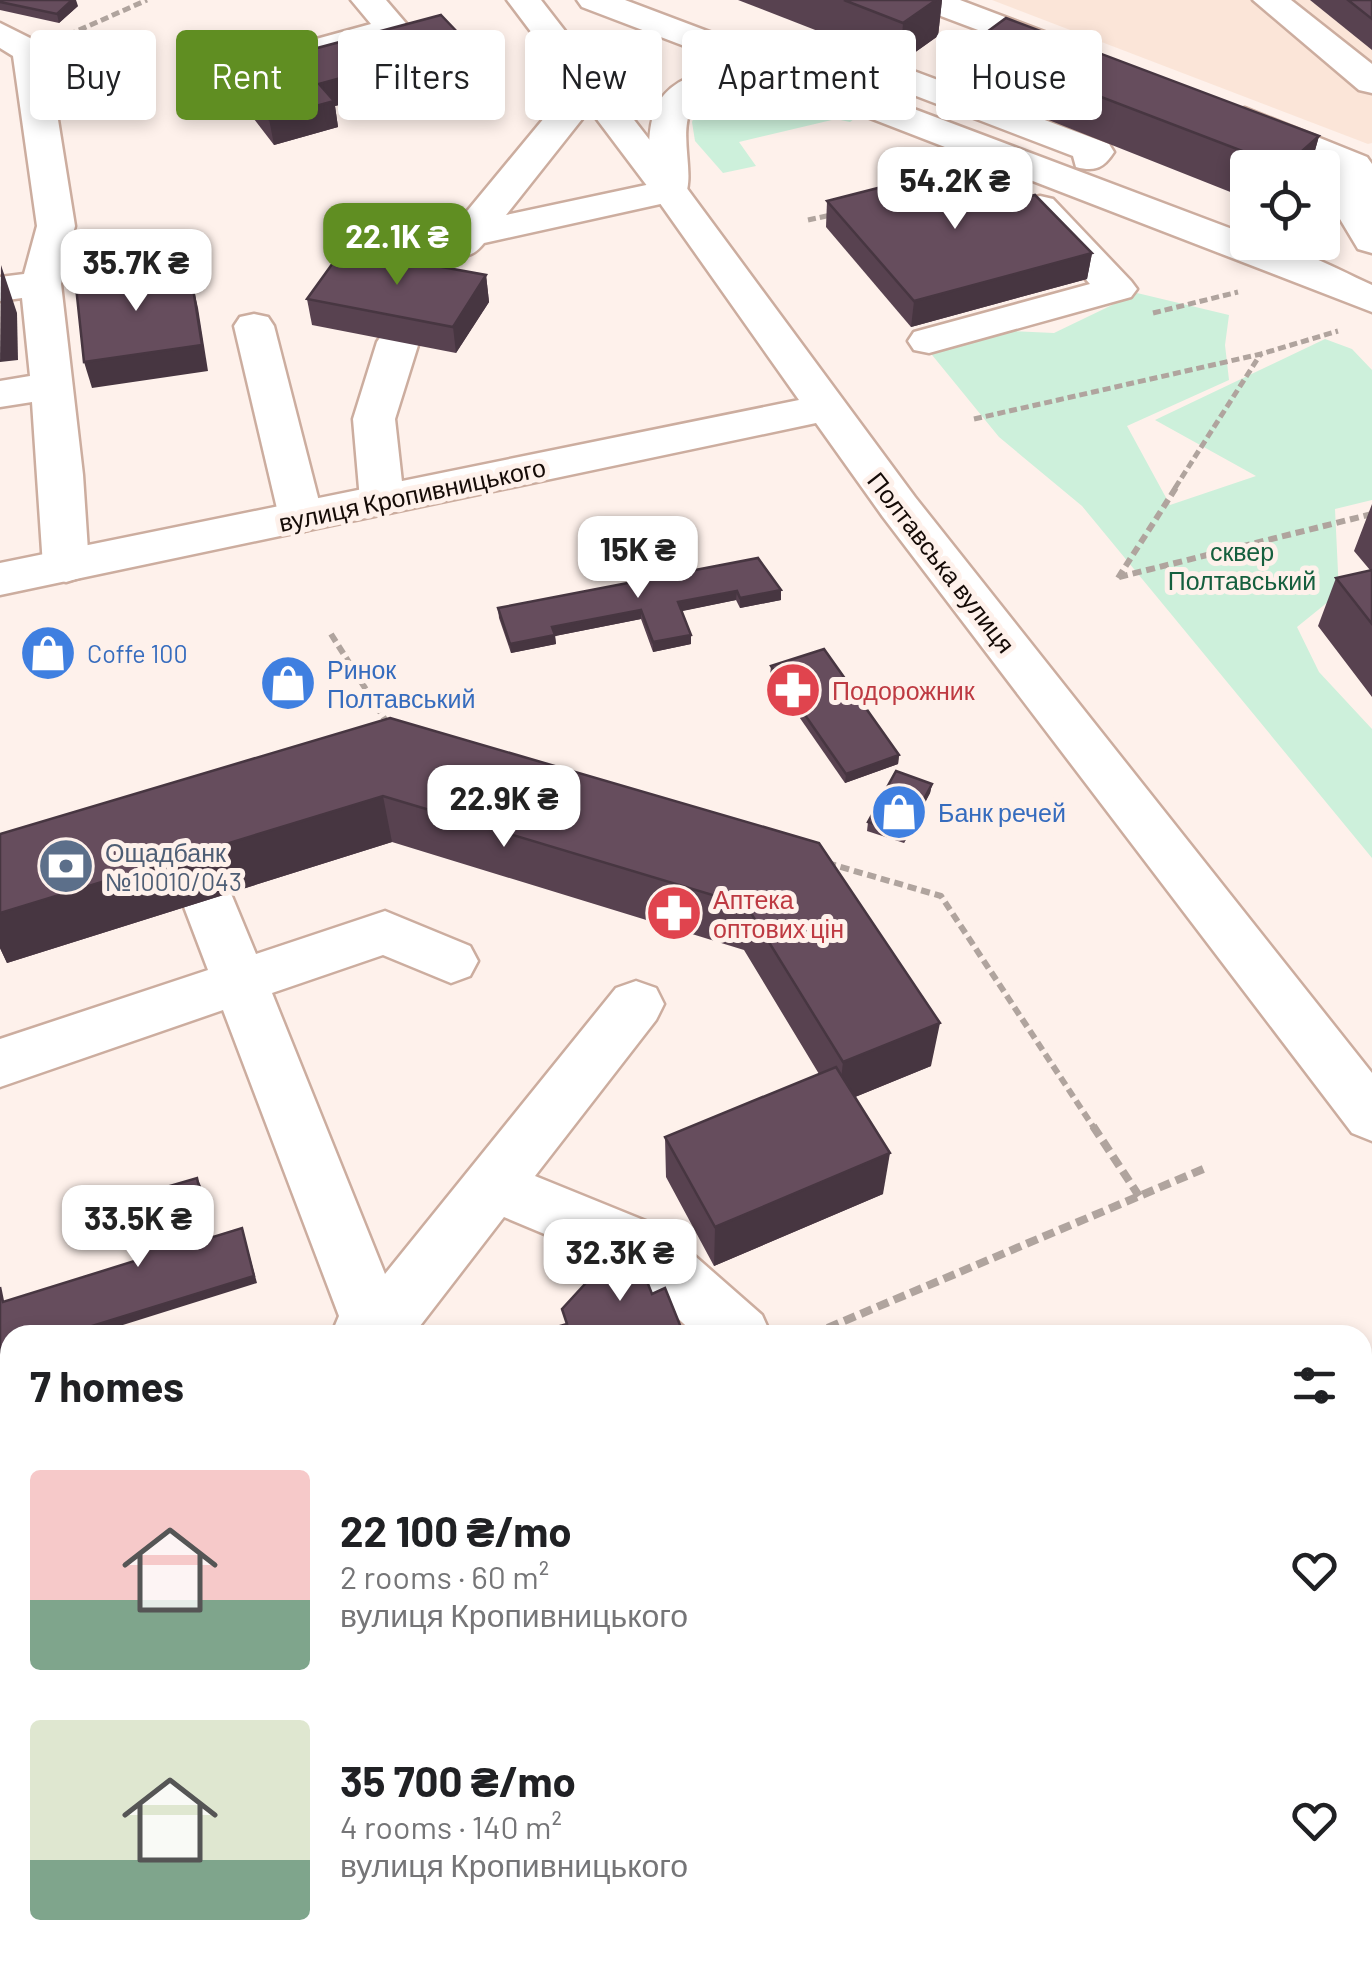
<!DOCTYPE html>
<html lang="en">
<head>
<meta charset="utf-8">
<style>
	body { margin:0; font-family:Barlow,sans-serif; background:#f2f2f2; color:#202124; height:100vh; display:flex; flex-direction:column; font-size:38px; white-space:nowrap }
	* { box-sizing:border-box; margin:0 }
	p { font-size:32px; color:#757577 }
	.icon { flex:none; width:55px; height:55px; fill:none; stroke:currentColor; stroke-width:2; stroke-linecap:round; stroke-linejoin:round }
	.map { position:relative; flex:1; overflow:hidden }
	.drawer { position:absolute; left:0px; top:1325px; width:1372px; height:642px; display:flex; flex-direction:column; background:#fff; border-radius:30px 30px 0 0; box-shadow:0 5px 15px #0003 }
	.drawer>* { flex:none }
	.banner { position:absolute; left:30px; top:30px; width:1312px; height:90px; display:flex; gap:20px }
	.controls { position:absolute; left:1230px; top:150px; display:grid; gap:20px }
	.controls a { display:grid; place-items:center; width:110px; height:110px; border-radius:10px; background:#fff; box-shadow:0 5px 15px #0003; font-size:50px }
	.price { position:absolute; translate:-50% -85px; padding:0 22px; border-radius:20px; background:#fff; color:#222; font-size:32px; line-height:65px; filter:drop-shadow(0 2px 5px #0008) }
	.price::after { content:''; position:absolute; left:50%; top:60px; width:30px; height:22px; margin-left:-15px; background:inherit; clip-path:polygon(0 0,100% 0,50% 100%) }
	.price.active { background:#608e22; color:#fff }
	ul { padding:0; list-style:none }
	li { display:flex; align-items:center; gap:30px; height:250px; padding:0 30px }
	li span { display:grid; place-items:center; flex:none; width:280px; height:200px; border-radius:10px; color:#555 }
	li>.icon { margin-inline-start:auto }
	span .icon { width:120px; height:120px; fill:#fffc; stroke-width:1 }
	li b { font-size:42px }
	h2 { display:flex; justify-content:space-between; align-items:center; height:120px; padding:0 30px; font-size:42px }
	.pill { padding:0 35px; border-radius:10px; background:#fff; box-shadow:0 5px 15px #0003; font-size:35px; line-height:90px }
	.pill.active { background:#608e22; color:#fff }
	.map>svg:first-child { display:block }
</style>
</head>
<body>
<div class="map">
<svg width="1372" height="1967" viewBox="0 0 1372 1967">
	<rect width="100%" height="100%" fill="#fef1eb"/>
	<path fill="#fbe5d8" d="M 992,0 L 1372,0 L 1372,143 L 1368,144 Z"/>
	<g fill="#cdf0db">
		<path d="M 785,84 L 863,112 L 850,122 L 836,119 L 739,142 L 756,166 L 723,173 L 695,141 L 692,122 L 700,102 L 713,90 Z"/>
		<path d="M 1137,293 L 1229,315 L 1225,345 L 1229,380 L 1127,426 L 1170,505 L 1256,476 L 1155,420 L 1325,339 L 1352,349 L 1372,370 L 1372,500 L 1335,509 L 1339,593 L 1297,627 L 1319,672 L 1372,729 L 1372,858 L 1082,506 L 999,437 L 928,350 L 944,342 L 1011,331 L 1054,333 Z"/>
	</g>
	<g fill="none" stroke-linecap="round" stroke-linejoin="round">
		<g stroke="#ccad9f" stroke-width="5">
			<g id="minor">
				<path d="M 351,0 L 386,0 L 410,28 L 405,35 C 377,43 337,62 309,55 L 304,48 L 309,41 L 371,24 Z"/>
				<path d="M 577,0 L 625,0 L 1248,235 L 1248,242 C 1290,242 1334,268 1372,285 L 1372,312 L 787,86 L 722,90 L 691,109 C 678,137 697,179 683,199 L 484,243 C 473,257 464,258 447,254 L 441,246 L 454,227 L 578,77 L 591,74 L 604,77 L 609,85 L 506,215 L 651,184 C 644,108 654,76 737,66 L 582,7 Z"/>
				<path d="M 912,0 L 960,0 L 1079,45 L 1084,52 L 1079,59 L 1067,62 L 1055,59 L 917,7 Z"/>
				<path d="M 1253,0 L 1291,0 L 1372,64 L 1372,93 L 1359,90 Z"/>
				<path d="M 0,23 L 42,44 L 47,51 L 75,226 L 61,284 L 83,475 L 89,566 L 82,577 L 66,582 L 50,577 L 43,566 L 32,402 L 0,407 L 0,381 L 30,376 L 22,298 L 0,301 L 0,277 L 24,274 L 37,226 L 13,56 L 0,48 Z"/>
				<path d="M 911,70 L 1109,144 L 1114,152 C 1104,168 1095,172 1076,167 L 1073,156 L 898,89 L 893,81 L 898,73 Z"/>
				<path d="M 1245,108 L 1367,157 L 1372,164 L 1372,253 L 1358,249 L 1334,209 L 1335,171 L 1232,127 L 1227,119 L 1232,111 Z"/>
				<path d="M 1040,196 L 1053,199 L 1131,281 L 1137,289 L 1131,297 L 929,353 L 914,350 L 908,341 L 914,332 L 1090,284 L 1021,207 L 1027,199 Z"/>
				<path d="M 254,314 L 268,317 L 274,326 L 323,517 L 317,527 L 301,532 L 285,527 L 279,517 L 234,326 L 240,317 Z"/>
				<path d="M 398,330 L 413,333 L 419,342 L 395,419 L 404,500 L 398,510 L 382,515 L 366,510 L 360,500 L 353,419 L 377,342 L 383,333 Z"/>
				<path d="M 208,878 L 227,884 L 256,954 L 385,911 L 470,946 L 478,961 L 470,976 L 451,983 L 383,955 L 272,993 L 385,1274 L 616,988 L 636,981 L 656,988 L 664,1004 L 656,1020 L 535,1176 L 663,1228 L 762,1315 L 771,1335 L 696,1335 L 621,1266 L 504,1217 L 413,1335 L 331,1335 L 339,1316 L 223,1010 L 0,1087 L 0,1039 L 208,970 L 181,899 L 189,884 Z"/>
				<path d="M 10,1393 L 10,1455 L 0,1458 L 0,1396 Z"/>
				<path d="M 585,1958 L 661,1958 L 663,1967 L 587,1967 Z"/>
			</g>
		</g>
		<g stroke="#ccad9f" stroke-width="5">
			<path id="major" d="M 507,0 L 541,0 L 683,183 L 915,497 L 1372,1073 L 1372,1141 L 1352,1133 L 883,517 L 816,423 L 0,595 L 0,563 L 799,400 L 657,199 Z"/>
		</g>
		<g stroke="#b0a49e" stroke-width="5" stroke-dasharray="8 4" stroke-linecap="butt">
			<path d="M 68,35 L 147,0"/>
			<path d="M 808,220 L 831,215"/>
			<path d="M 1153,313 L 1238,292"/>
			<path d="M 974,419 L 1261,354 L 1338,331"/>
			<path d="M 1175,488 L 1260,355"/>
		</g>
		<g stroke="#b0a49e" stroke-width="6" stroke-dasharray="9 5" stroke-linecap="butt">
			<path d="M 1119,577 L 1372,514"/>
			<path d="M 1118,578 L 1177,486"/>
			<path d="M 331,634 L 389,726"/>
			<path d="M 827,863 L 941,896 L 1094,1128"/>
		</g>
		<g stroke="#b0a49e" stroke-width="8" stroke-dasharray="12 6" stroke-linecap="butt">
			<path d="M 1093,1126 L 1139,1196"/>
			<path d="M 811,1335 L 1208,1167"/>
			<path d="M 1362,1402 L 1369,1399"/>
			<path d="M 0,1571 L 10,1578"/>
			<path d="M 1362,1616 L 1372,1630"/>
			<path d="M 0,1924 L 10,1915"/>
		</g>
		<use href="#minor" fill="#fff" fill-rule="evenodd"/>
		<use href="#major" fill="#fff" fill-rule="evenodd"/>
	</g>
	<g fill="#584250">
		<path d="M 0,0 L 78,6 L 59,23 L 0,10 Z"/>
		<path d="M 738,0 L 942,0 L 938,36 L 900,63 Z"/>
		<path d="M 1310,0 L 1372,0 L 1372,50 Z"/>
		<path d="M 441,15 L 486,86 L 425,103 L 410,86 L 335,106 L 338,127 L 274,145 L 237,97 L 231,71 Z"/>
		<path d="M 968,46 L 1319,136 L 1310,168 L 1248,168 L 1248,199 L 963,86 Z"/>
		<path d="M 827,201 L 1004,203 L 1092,253 L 1087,279 L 911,327 L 826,227 Z"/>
		<path d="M 486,275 L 489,302 L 456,353 L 312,325 L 307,299 Z"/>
		<path d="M 1372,504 L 1372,697 L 1318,626 L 1336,578 L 1370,570 L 1354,551 Z"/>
		<path d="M 758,558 L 781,590 L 781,600 L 740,608 L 736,600 L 681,611 L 691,644 L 653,652 L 641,619 L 555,636 L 556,644 L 511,653 L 499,618 L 498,608 Z"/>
		<path d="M 771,666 L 899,755 L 898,764 L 845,783 L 770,675 Z"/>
		<path d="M 390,718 L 819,843 L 931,1066 L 855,1097 L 883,1194 L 714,1266 L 666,1177 L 665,1137 L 819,1074 L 744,950 L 392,842 L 7,963 L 0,948 L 0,834 Z"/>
		<path d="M 932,784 L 930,793 L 904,843 L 867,831 L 868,822 Z"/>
		<path d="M 1302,1958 L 1362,1958 L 1372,1967 L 1307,1967 Z"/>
	</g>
	<g fill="#473641">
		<path d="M 72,0 L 76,0 L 78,6 L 59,23 L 57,14 Z"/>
		<path d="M 936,0 L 942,0 L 938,36 L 900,63 L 903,23 Z"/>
		<path d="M 407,60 L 410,86 L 335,106 L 338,127 L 274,145 L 269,119 L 319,84 Z"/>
		<path d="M 484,60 L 486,86 L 425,103 L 422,77 Z"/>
		<path d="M 1319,136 L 1310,168 L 1284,168 Z"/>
		<path d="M 1092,253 L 1087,279 L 911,327 L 914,301 Z"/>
		<path d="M 1,265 L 17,313 L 18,360 L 0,362 Z"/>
		<path d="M 486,275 L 489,302 L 456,353 L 453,327 Z"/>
		<path d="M 192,282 L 198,308 L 208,371 L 92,388 L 84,362 Z"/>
		<path d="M 781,590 L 781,600 L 740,608 L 740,598 Z"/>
		<path d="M 737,591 L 736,600 L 678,612 L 678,602 Z"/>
		<path d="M 641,610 L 641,619 L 555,636 L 556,644 L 511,653 L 510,644 L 552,627 Z"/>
		<path d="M 691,635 L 691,644 L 653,652 L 653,642 Z"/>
		<path d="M 899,755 L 898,764 L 845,783 L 846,774 Z"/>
		<path d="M 932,784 L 930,793 L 904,843 L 905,834 Z"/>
		<path d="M 383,796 L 392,842 L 7,963 L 0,948 L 0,913 Z"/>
		<path d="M 940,1023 L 931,1066 L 838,1104 L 843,1062 Z"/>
		<path d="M 890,1153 L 883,1194 L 714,1266 L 715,1227 Z"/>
		<path d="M 197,1178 L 201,1186 L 214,1246 L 210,1238 Z"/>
		<path d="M 242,1228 L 257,1283 L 91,1335 L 63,1335 Z"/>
		<path d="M 10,1352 L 10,1360 L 0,1363 L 0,1355 Z"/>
	</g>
	<g fill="#664d5d" stroke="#473641" stroke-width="2.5">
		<path d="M 0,0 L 72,0 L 57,14 L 0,2 Z"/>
		<path d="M 844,0 L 936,0 L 903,23 Z"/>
		<path d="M 1348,0 L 1372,0 L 1372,19 Z"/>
		<path d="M 441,15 L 484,60 L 422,77 L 407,60 L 319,84 L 334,101 L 269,119 L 231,71 Z"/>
		<path d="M 1006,18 L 1319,136 L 1284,167 L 968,46 Z"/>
		<path d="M 968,165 L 1004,203 L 1035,195 L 1092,253 L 914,301 L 827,201 Z"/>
		<path d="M 343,249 L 486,275 L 453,327 L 307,299 Z"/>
		<path d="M 159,268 L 192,282 L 202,345 L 84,362 L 75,277 Z"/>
		<path d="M 758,558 L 781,590 L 740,598 L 737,591 L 678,602 L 691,635 L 653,642 L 641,610 L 552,627 L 555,635 L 510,644 L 498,608 Z"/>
		<path d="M 1372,570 L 1372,624 L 1336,578 Z"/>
		<path d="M 824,649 L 899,755 L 846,774 L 771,666 Z"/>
		<path d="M 390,718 L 819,843 L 940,1023 L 843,1062 L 746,905 L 383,796 L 0,913 L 0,834 Z"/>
		<path d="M 896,771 L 932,784 L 905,834 L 868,822 Z"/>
		<path d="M 836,1067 L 890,1153 L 715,1227 L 665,1137 Z"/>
		<path d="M 197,1178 L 210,1238 L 242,1228 L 254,1276 L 63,1335 L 10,1335 L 10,1352 L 0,1355 L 0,1287 L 3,1302 L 141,1259 L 129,1198 Z"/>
		<path d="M 635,1251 L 652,1294 L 665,1288 L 684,1335 L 556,1335 L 553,1328 L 567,1324 L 562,1309 L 607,1260 Z"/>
		<path d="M 1372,1817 L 1372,1967 L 1345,1967 L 1340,1958 L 1362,1958 L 1362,1822 Z"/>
		<path d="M 844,1958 L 1037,1958 L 1041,1967 L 841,1967 L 838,1960 Z"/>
	</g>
	<defs>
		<g id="shop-disc" transform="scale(2.875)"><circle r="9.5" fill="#3f7fe0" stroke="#fef1eb"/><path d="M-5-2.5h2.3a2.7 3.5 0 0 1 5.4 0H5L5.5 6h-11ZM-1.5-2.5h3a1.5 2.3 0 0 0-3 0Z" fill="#fff"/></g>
		<g id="pharmacy-disc" transform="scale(2.875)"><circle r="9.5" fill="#e0444e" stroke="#fef1eb"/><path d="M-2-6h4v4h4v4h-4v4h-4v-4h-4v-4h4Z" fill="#fff"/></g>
		<g id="bank-disc" transform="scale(2.875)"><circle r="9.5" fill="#5c6f8a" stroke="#fef1eb"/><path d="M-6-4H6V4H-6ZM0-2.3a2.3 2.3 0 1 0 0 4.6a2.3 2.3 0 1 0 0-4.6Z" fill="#fff"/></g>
	</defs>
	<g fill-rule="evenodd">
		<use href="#shop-disc" x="48" y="653"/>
		<use href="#shop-disc" x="288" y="683"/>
		<use href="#pharmacy-disc" x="793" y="690"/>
		<use href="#shop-disc" x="899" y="812"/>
		<use href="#bank-disc" x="66" y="866"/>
		<use href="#pharmacy-disc" x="674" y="913"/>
	</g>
	<g text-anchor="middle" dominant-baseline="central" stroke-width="10" stroke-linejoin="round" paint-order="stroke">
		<g font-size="25" fill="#150b07" stroke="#fef1eb">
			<text transform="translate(412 494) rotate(-12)">вулиця Кропивницького</text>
			<text transform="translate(942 562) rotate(52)">Полтавська вулиця</text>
		</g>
		<g font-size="25" fill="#155f3e" stroke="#fef1eb">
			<text x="1242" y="551">сквер<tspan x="1242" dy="29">Полтавський</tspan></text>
		</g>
		<g font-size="25" fill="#366cbe" stroke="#fef1eb" text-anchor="start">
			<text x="87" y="653">Coffe 100</text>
			<text x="327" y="669">Ринок<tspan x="327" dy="29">Полтавський</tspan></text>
			<text x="938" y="812">Банк речей</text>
		</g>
		<g font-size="25" fill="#be3a42" stroke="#fef1eb" text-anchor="start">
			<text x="832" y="690">Подорожник</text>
			<text x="713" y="899">Аптека<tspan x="713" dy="29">оптових цін</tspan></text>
		</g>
		<g font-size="25" fill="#4e5e75" stroke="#fef1eb" text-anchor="start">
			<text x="105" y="852">Ощадбанк<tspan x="105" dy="29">№10010/043</tspan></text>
		</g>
	</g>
</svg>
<div class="controls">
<a><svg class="icon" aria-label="locate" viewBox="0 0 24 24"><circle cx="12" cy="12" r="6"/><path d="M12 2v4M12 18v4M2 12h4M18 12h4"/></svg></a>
</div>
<b class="price" style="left:955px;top:232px">54.2K ₴</b>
<b class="price active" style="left:397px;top:288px">22.1K ₴</b>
<b class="price" style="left:136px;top:314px">35.7K ₴</b>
<b class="price" style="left:638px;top:601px">15K ₴</b>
<b class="price" style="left:504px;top:850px">22.9K ₴</b>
<b class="price" style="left:138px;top:1270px">33.5K ₴</b>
<b class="price" style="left:620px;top:1304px">32.3K ₴</b>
<div class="banner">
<a class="pill">Buy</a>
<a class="pill active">Rent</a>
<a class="pill">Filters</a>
<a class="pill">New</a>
<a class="pill">Apartment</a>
<a class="pill">House</a>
</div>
<section class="drawer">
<h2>7 homes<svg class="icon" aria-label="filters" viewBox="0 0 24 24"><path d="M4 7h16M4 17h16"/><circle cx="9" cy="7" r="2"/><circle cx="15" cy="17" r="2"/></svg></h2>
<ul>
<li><span style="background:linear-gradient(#f6c9c9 65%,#7fa58c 0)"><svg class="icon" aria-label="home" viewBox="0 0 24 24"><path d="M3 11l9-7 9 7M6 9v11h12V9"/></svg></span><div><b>22 100 ₴/mo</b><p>2 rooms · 60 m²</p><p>вулиця Кропивницького</p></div><svg class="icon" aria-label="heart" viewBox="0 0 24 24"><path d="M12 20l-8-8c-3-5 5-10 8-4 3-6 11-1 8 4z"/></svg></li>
<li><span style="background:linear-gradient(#dfe7d0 70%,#7fa58c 0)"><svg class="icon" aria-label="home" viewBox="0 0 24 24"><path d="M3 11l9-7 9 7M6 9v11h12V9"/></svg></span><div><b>35 700 ₴/mo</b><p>4 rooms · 140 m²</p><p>вулиця Кропивницького</p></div><svg class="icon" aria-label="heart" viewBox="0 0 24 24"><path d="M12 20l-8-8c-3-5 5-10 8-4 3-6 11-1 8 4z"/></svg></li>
</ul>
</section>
</div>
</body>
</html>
